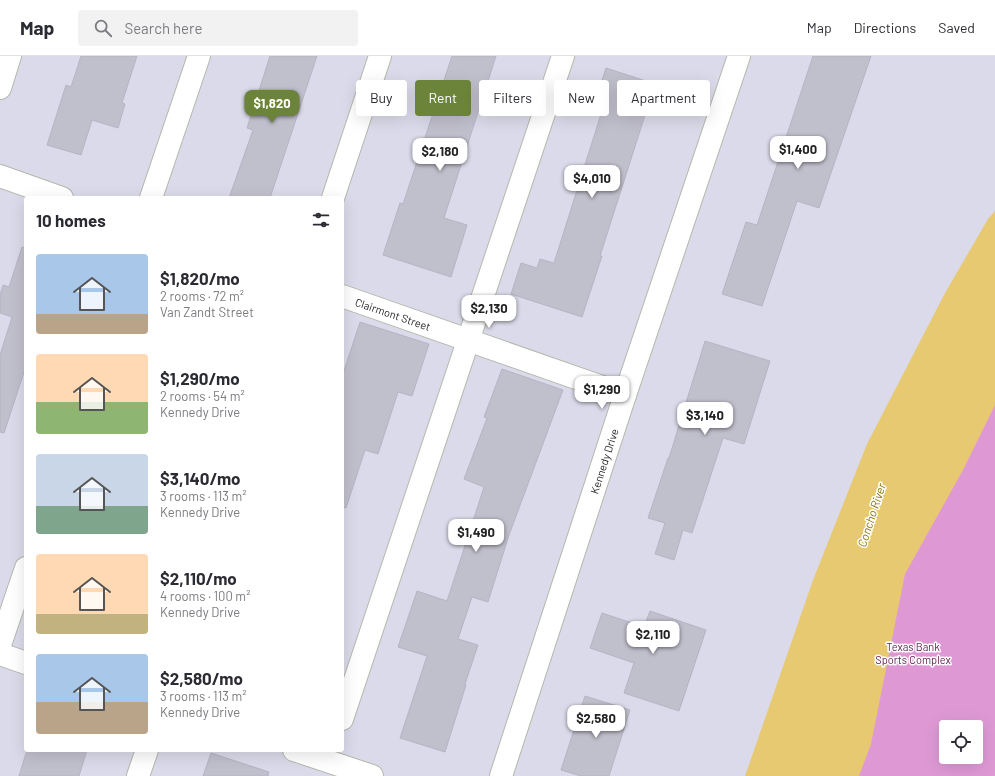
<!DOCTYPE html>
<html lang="en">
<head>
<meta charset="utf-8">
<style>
	body { margin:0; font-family:Barlow,sans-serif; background:#f2f2f3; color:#2b2b33; height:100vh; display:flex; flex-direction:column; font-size:15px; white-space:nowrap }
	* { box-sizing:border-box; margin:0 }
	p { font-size:13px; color:#7c7c81 }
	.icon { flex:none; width:22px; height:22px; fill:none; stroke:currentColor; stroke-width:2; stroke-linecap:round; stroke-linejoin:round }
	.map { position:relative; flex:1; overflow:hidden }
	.sheet { position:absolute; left:24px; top:140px; width:320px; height:556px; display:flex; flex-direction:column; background:#fff; border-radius:4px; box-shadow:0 4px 16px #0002 }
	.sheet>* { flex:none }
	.top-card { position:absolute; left:356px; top:24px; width:380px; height:36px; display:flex; gap:8px }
	.fabs { position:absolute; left:939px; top:664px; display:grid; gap:8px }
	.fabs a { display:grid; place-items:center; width:44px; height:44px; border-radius:4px; background:#fff; box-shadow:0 4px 16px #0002; font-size:20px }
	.price { position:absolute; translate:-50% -34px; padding:0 9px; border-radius:8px; background:#fff; color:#222; font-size:13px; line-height:26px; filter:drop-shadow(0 1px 2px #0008) }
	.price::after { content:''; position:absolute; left:50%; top:24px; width:12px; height:9px; margin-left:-6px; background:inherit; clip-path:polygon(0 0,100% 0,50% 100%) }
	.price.current { background:#6c833a; color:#fff }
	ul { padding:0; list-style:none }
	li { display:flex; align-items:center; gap:12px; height:100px; padding:0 12px }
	li span { display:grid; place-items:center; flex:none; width:112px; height:80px; border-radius:4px; color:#555 }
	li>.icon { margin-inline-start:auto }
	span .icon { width:48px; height:48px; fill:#fffc; stroke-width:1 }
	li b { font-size:17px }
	h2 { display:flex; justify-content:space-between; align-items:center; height:48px; padding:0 12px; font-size:17px }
	.pill { padding:0 14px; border-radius:4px; background:#fff; box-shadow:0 4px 16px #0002; font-size:14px; line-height:36px }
	.pill.current { background:#6c833a; color:#fff }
	header { display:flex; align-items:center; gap:24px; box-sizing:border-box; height:56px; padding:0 20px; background:#fff; border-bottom:1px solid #e1e1e2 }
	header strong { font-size:19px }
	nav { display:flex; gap:22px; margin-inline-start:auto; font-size:14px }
	.search { width:280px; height:36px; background:#f2f2f3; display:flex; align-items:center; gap:10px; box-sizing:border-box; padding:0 14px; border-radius:4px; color:#7c7c81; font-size:15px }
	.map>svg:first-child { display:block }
</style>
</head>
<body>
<header>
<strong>Map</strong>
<div class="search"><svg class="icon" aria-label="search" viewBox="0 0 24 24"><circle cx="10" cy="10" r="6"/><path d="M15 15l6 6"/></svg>Search here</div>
<nav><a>Map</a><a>Directions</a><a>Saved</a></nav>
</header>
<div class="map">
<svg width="995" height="720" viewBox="0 0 995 720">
	<rect width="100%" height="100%" fill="#dbdaea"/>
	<path fill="#de99d4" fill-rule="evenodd" d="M 995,216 L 995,720 L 788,720 ZM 946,671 L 976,671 L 976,701 L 946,701 Z"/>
	<path fill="#e7c972" d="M 995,155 L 995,349 L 963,414 L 905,518 L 871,688 L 859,720 L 745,720 L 813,524 L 867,388 L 945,237 L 988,163 Z"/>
	<g fill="#c0bfcc" stroke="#b6b4c5">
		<path d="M 81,0 L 137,0 L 122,47 L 125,48 L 118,72 L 92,64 L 81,99 L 47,89 L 66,29 L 71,31 Z"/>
		<path d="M 270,0 L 317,0 L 270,142 L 229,142 L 253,74 L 247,72 Z"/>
		<path d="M 452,0 L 496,0 L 444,162 L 467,169 L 451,221 L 383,199 L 400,147 L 403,148 Z"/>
		<path d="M 813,0 L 871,0 L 819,152 L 797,145 L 762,250 L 722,238 L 746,166 L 757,169 Z"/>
		<path d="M 606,12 L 655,28 L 600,200 L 602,200 L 582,261 L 511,238 L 521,207 L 537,212 L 540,203 L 554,207 L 601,58 L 592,55 Z"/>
		<path d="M 22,191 L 26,192 L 26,310 L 4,377 L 0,376 L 0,299 L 12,261 L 0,257 L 0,239 L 3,229 L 9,231 Z"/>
		<path d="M 360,266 L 429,288 L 412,340 L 398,336 L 378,398 L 365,394 L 346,452 L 342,451 L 342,321 Z"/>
		<path d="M 705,285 L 770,305 L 744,388 L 723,382 L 692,477 L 683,474 L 674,504 L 655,498 L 665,467 L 648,462 L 668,402 L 669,402 Z"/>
		<path d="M 502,313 L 563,334 L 509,479 L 488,546 L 472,541 L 458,583 L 478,589 L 465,628 L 466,629 L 445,696 L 400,682 L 427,600 L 398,591 L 417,535 L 447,545 L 484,431 L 464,423 L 487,362 L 484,361 Z"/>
		<path d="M 650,555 L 706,574 L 679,655 L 624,637 L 634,607 L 590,592 L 602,557 L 644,571 Z"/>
		<path d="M 585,640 L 630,654 L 609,720 L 581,720 L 561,714 Z"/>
		<path d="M 27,694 L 87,694 L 79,720 L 19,720 Z"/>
		<path d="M 211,697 L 269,716 L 268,720 L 203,720 Z"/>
	</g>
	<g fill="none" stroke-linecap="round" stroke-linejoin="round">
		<g stroke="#b4b8ab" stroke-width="24">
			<g id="minor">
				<path d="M 0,32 L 10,0"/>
				<path d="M 0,120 L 62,142"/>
				<path d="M 151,142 L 199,0"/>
				<path d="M 333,142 L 380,0"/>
				<path d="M 342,240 L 625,339"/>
				<path d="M 0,589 L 26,512"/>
				<path d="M 0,598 L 26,607"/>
				<path d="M 342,663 L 563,0"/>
				<path d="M 294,694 L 372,720"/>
				<path d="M 138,720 L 147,694"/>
				<path d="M 501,720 L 625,339 L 739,0"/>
			</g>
		</g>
		<use href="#minor" stroke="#fff" stroke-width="22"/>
	</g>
	<g text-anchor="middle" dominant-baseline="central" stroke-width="3" stroke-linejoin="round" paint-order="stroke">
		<g font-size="11" fill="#282828" stroke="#fff">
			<text transform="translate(393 258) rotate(19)">Clairmont Street</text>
			<text transform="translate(604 405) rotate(-72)">Kennedy Drive</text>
		</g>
		<g font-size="11" fill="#601d4e" stroke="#fff">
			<text x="913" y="590">Texas Bank<tspan x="913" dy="13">Sports Complex</tspan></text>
		</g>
		<g font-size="12" font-style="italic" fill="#8a7514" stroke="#fff">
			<text transform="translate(871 459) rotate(-72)">Concho River</text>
		</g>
	</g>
</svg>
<div class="fabs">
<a><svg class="icon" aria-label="locate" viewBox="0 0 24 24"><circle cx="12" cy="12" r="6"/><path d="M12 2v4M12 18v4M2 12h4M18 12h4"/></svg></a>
</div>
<b class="price current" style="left:272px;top:68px">$1,820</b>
<b class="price" style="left:798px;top:114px">$1,400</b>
<b class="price" style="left:440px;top:116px">$2,180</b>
<b class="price" style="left:592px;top:143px">$4,010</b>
<b class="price" style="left:489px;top:273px">$2,130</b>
<b class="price" style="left:602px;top:354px">$1,290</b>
<b class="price" style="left:705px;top:380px">$3,140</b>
<b class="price" style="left:476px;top:497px">$1,490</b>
<b class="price" style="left:653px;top:599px">$2,110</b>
<b class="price" style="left:596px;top:683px">$2,580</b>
<div class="top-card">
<a class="pill">Buy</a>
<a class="pill current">Rent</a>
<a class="pill">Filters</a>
<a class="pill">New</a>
<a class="pill">Apartment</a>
</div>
<section class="sheet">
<h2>10 homes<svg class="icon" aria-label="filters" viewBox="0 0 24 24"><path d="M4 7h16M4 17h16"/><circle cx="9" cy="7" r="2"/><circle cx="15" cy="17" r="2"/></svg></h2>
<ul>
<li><span style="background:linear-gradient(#a9c7e8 75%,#b9a48a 0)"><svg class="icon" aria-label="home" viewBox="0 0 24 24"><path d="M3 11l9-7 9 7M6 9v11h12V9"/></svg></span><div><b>$1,820/mo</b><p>2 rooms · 72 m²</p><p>Van Zandt Street</p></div></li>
<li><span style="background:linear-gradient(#ffd9b3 60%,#8fb573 0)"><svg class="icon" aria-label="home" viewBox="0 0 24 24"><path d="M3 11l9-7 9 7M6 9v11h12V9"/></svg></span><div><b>$1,290/mo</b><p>2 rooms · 54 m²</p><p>Kennedy Drive</p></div></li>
<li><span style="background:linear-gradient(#c9d6e8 65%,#7fa58c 0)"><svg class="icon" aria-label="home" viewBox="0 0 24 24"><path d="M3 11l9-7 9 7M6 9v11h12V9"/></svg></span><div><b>$3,140/mo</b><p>3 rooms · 113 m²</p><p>Kennedy Drive</p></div></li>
<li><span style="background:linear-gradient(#ffd9b3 75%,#c2b280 0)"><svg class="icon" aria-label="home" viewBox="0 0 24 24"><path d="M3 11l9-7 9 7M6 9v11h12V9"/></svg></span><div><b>$2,110/mo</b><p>4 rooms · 100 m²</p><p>Kennedy Drive</p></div></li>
<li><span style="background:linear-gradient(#a9c7e8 60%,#b9a48a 0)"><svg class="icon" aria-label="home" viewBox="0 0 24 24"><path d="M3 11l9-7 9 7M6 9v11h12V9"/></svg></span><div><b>$2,580/mo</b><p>3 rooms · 113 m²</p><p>Kennedy Drive</p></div></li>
</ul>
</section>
</div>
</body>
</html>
